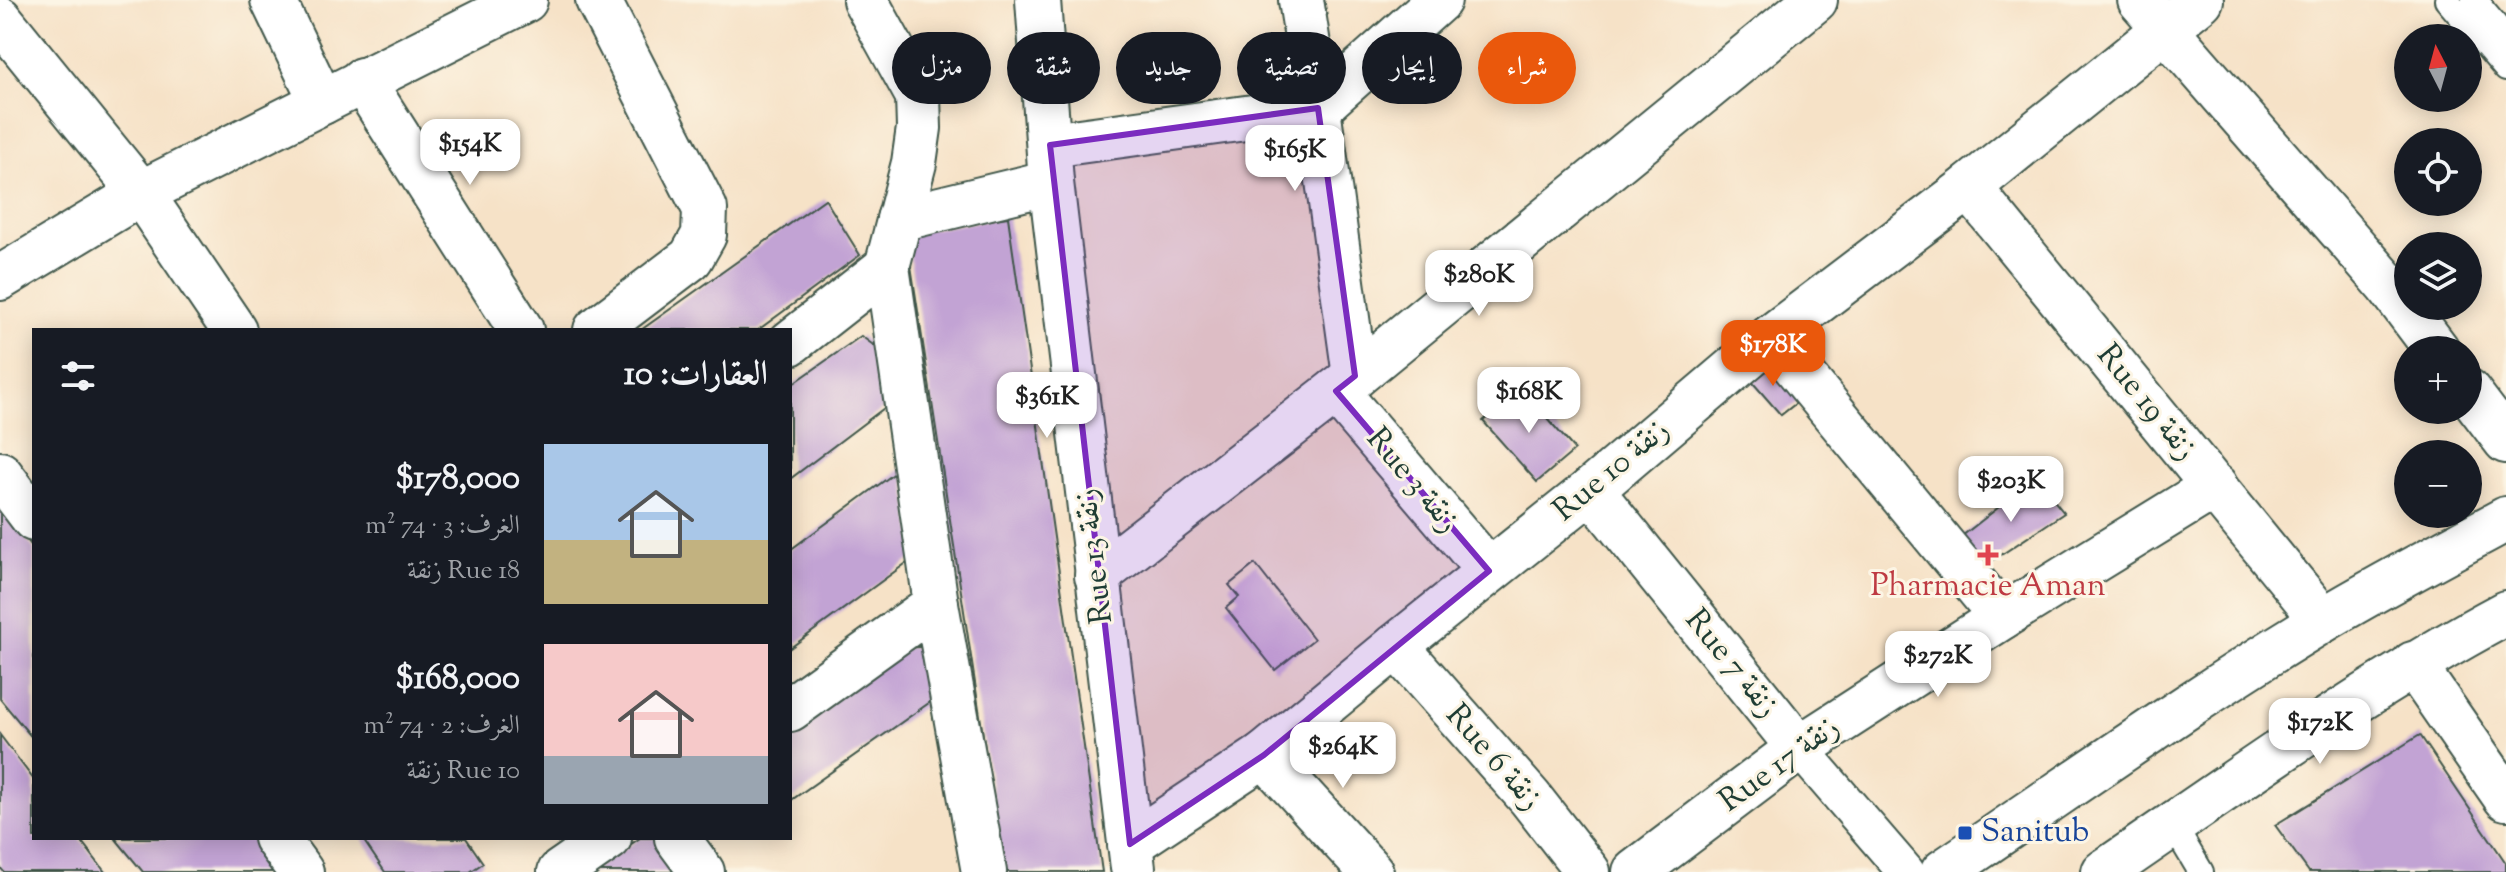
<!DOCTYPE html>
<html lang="ar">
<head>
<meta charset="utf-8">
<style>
	body { margin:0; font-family:"Sorts Mill Goudy",Amiri,serif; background:#242831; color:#f1f3f6; direction:rtl; height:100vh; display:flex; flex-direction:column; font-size:30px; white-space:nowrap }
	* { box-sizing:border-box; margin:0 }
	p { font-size:26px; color:#9ea1a6 }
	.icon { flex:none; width:44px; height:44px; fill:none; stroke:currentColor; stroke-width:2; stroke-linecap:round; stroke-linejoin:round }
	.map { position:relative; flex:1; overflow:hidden; direction:ltr }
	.sheet { position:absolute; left:32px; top:328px; width:760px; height:512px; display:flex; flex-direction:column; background:#171b24; border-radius:0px; box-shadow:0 4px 20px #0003; direction:rtl }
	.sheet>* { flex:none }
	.banner { position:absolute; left:816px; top:32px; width:760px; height:72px; direction:rtl; display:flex; gap:16px }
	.needle { width:52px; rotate:354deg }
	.buttons { position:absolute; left:2394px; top:24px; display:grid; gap:16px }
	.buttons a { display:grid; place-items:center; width:88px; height:88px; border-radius:50%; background:#171b24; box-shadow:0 4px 20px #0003; font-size:40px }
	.price { position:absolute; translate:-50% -68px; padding:0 18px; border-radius:16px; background:#fff; color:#222; font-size:26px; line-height:52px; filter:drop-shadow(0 2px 4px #0008) }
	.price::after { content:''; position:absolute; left:50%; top:48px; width:24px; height:18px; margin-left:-12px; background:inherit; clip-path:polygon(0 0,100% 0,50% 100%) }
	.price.current { background:#ea580c; color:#fff }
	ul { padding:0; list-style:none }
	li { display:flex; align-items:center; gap:24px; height:200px; padding:0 24px }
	li span { display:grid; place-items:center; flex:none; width:224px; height:160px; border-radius:0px; color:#555 }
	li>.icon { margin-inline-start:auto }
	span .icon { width:96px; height:96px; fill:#fffc; stroke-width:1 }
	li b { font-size:34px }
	h2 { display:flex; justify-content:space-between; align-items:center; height:96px; padding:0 24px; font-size:34px }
	.tag { padding:0 28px; border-radius:36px; background:#171b24; box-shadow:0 4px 20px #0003; font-size:28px; line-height:72px }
	.tag.current { background:#ea580c; color:#fff }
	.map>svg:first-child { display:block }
</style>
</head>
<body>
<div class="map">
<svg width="2506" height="872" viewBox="0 0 2506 872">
	<rect width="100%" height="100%" fill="#fcf5e5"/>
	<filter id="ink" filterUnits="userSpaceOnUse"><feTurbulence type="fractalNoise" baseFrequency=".0125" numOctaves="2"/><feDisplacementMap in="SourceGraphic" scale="16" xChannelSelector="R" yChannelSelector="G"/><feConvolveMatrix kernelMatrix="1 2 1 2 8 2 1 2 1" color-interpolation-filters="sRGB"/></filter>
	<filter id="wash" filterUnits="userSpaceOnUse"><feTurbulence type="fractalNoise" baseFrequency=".006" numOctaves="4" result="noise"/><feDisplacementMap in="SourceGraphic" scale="32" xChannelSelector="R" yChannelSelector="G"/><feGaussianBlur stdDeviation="1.8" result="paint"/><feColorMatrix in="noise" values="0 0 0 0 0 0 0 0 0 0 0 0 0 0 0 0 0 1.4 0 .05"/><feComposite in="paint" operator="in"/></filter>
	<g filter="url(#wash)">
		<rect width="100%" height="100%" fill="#f6e2c7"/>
		<g id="blocks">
			<g fill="#c2a3d4">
				<path d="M 825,199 L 860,255 L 758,330 L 641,330 Z"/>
				<path d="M 1008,217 L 1102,872 L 1004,872 L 906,233 Z"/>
				<path d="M 861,336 L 891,358 L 896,399 L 790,479 L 790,386 Z"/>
				<path d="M 1766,360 L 1800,400 L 1781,415 L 1747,376 Z"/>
				<path d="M 1521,388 L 1575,450 L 1537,482 L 1483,421 Z"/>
				<path d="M 903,467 L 916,556 L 790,648 L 790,550 Z"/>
				<path d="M 2036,478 L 2064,513 L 1980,569 L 1957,540 Z"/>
				<path d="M 0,505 L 34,549 L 34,740 L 0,699 Z"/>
				<path d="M 1255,564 L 1314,639 L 1275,670 L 1226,608 L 1239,597 L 1229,585 Z"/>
				<path d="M 936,646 L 943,693 L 790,801 L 790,718 L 887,649 Z"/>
				<path d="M 0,735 L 34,780 L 34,838 L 79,838 L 105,872 L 4,872 L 0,867 Z"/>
				<path d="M 2420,735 L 2506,863 L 2506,872 L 2309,872 L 2275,825 Z"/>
				<path d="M 115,838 L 257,838 L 283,872 L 143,872 Z"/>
				<path d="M 362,838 L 466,838 L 483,863 L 470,872 L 385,872 Z"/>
				<path d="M 640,838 L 659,838 L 683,872 L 591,872 Z"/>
			</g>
		</g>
	</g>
	<g filter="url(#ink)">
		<use href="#blocks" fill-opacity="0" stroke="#3f564a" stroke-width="2"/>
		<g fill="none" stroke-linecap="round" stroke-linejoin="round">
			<g stroke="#3f564a" stroke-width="28">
				<g id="service">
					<path d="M 2447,0 L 2506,69"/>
					<path d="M 2474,0 L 2506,38"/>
					<path d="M 2173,825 L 2201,872"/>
				</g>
			</g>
			<g stroke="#3f564a" stroke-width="40">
				<path id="pedestrian" d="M 1799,748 L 1906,872"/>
			</g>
			<g stroke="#3f564a" stroke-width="48">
				<g id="minor">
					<path d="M 273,0 L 322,102"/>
					<path d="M 865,0 L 918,96 L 919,128 L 914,163 L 887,267 L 936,604 L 984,872"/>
					<path d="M 1038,0 L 1051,182 L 1133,868"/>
					<path d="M 1301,0 L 1318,108 L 1355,376"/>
					<path d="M 2140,0 L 2389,286 L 2437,350"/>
					<path d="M 0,19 L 141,193 L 234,330"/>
					<path d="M 362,80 L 521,330"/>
					<path d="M 1050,145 L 1318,108 L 1439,0"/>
					<path d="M 1969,187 L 2323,620"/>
					<path d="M 899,219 L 1051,182"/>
					<path d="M 0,278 L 141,193 L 525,0"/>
					<path d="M 596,330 L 691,258 L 704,235 L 705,209 L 598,0"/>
					<path d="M 1771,337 L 2002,617"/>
					<path d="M 790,343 L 887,267"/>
					<path d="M 1336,391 L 1489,571"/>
					<path d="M 2468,391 L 2506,441"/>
					<path d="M 0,474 L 34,519"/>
					<path d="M 1591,490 L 1799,748"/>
					<path d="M 1097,576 L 1355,376 L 1815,0"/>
					<path d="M 1396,646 L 1530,798 L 1588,872"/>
					<path d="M 2413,664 L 2506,798"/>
					<path d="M 790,709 L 936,604"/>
					<path d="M 1264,755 L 1371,872"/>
					<path d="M 276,838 L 301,872"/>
					<path d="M 677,838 L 702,872"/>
					<path d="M 1130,844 L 1264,755 L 1396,646 L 1591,490 L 1771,337 L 1969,187 L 2201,0"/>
					<path d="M 560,872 L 609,838"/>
					<path d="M 1635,872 L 1799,748 L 2002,617 L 2215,486"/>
				</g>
			</g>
			<g stroke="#3f564a" stroke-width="48">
				<g id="tertiary">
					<path d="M 1943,872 C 2070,787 2194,698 2325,619 C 2384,584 2445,552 2506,519"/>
					<path d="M 2104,872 C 2236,782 2365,688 2506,613"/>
				</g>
			</g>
			<use href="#service" stroke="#fff" stroke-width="24"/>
			<use href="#pedestrian" stroke="#fff" stroke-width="36"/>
			<use href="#minor" stroke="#fff" stroke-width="44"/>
			<use href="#tertiary" stroke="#fff" stroke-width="44"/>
		</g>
	</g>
	<path fill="#7b2cbf" fill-opacity="0.2" stroke="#7b2cbf" stroke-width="6" stroke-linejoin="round" d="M 1318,108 L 1355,376 L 1336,391 L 1489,571 L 1264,755 L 1130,844 L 1050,145 Z"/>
	<path fill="#e0444e" stroke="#fcf5e5" stroke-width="3" d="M1984 543h8v8h8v8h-8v8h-8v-8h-8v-8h8z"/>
	<rect fill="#1a4fb4" stroke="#fcf5e5" stroke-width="3" x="1957" y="825" width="16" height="16" rx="4"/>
	<g text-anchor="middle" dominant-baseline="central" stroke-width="6" stroke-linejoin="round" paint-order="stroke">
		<g font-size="32" fill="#1f3d34" stroke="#fcf5e5">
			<text transform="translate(2146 403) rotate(51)">Rue 19 زنقة</text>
			<text transform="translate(1612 471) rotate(-40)">Rue 10 زنقة</text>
			<text transform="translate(1412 481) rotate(50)">Rue 3 زنقة</text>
			<text transform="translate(1095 556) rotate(-97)">Rue 13 زنقة</text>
			<text transform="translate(1731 664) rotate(51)">Rue 7 زنقة</text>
			<text transform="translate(1493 758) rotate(49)">Rue 6 زنقة</text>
			<text transform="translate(1780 765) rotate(-36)">Rue 17 زنقة</text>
		</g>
		<g font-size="32" fill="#be3a42" stroke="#fcf5e5">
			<text x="1988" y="587">Pharmacie Aman</text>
		</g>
		<g font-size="32" fill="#164399" stroke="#fcf5e5" text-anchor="start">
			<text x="1981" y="833">Sanitub</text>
		</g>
	</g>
</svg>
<div class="buttons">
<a><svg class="needle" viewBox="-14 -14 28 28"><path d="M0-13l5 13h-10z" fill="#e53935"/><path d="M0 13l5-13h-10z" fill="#9ea1a6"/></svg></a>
<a><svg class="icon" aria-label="locate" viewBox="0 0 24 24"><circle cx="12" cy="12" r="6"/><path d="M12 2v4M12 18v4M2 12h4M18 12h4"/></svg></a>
<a><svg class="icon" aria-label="layers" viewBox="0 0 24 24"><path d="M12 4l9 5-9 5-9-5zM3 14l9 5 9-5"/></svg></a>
<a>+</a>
<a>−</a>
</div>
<b class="price" style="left:470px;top:187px">$154K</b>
<b class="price" style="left:1295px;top:193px">$165K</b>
<b class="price" style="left:1479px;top:318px">$280K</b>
<b class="price current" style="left:1773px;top:388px">$178K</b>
<b class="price" style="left:1529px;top:435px">$168K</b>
<b class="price" style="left:1047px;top:440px">$361K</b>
<b class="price" style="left:2011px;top:524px">$203K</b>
<b class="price" style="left:1938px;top:699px">$272K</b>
<b class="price" style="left:2320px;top:766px">$172K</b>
<b class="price" style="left:1343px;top:790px">$264K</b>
<div class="banner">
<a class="tag current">شراء</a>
<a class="tag">إيجار</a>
<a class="tag">تصفية</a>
<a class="tag">جديد</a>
<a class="tag">شقة</a>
<a class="tag">منزل</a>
</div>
<section class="sheet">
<h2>العقارات: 10<svg class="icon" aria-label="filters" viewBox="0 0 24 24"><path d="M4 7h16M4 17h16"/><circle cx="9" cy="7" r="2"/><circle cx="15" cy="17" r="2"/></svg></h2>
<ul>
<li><span style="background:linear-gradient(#a9c7e8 60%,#c2b280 0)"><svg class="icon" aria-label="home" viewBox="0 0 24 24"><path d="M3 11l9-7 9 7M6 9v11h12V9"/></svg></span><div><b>$178,000</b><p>الغرف: 3 · 74 m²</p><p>Rue 18 زنقة</p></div></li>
<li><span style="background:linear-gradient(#f6c9c9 70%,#9aa5b1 0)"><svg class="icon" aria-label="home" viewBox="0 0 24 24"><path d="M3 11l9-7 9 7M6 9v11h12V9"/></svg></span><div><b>$168,000</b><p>الغرف: 2 · 74 m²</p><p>Rue 10 زنقة</p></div></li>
</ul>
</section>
</div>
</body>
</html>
